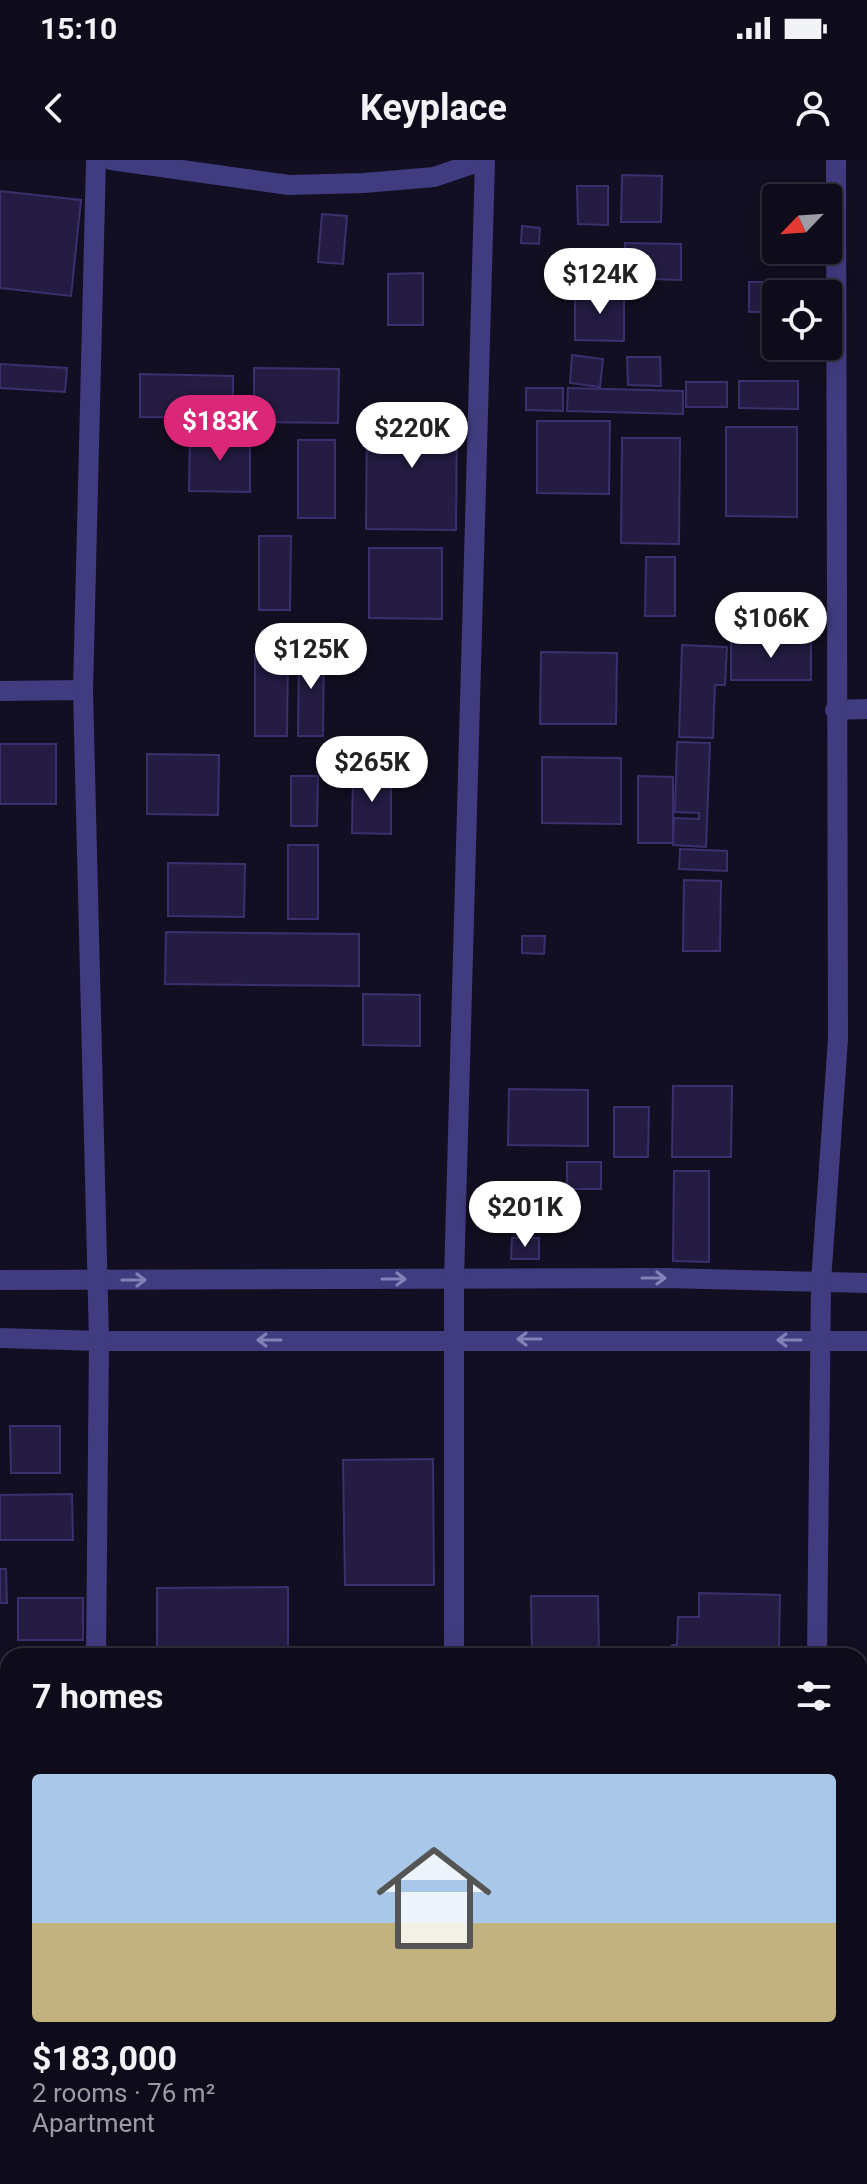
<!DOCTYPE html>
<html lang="en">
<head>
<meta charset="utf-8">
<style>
	body { margin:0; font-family:Roboto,sans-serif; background:#171423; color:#f1f3f6; height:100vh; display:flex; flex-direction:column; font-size:30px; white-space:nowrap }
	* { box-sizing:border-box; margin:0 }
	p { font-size:26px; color:#9b9ba2 }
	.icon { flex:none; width:44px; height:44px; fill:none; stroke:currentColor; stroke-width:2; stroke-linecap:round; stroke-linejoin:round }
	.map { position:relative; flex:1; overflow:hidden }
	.details { position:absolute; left:0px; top:1488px; width:868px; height:536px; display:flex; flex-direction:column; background:#0e0b1a; border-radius:24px 24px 0 0; box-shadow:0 8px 32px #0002,0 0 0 2px #2e2b39 }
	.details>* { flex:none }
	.needle { width:52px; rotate:245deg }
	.tools { position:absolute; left:762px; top:24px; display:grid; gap:16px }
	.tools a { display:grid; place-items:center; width:80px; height:80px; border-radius:8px; background:#0e0b1a; box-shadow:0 8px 32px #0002,0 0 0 2px #2e2b39; font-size:40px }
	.price { position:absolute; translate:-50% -68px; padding:0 18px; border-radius:28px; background:#fff; color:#222; font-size:26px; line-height:52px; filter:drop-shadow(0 2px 4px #0008) }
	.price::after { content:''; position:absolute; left:50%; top:48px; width:24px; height:18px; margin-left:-12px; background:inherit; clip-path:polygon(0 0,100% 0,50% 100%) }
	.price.selected { background:#db2777; color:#fff }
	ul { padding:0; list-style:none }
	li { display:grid; align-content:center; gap:16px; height:424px; padding:0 32px }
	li+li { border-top:2px solid #2e2b39 }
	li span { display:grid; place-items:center; height:248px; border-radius:8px; color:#555 }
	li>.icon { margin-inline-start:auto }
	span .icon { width:144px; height:144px; fill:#fffc; stroke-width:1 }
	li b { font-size:34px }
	h2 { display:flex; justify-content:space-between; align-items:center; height:96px; padding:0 32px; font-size:34px }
	.status { display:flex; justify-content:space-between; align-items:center; height:56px; padding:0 40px; background:#0e0b1a; direction:ltr }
	.status svg { height:22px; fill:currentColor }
	header { display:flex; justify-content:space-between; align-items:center; height:104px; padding:0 32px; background:#0e0b1a; font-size:36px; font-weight:700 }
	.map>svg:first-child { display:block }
</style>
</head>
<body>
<div class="status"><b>15:10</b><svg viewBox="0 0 49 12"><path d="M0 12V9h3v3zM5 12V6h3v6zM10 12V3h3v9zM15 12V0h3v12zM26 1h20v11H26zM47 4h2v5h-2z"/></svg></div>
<header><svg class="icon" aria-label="back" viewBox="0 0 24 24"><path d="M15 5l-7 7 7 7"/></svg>Keyplace<svg class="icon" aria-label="person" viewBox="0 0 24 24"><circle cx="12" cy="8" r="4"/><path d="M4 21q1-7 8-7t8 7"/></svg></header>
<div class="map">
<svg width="867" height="2024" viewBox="0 0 867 2024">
	<rect width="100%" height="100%" fill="#120f22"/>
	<g fill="#241c42" stroke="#3c2f6d" stroke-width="2">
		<path d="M 622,15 L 662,16 L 661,62 L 621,62 Z"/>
		<path d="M 577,26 L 608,26 L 608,65 L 578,64 Z"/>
		<path d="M 0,31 L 81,40 L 71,136 L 0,128 Z"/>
		<path d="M 322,54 L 347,56 L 343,104 L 318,102 Z"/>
		<path d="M 522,66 L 540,68 L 539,84 L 521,83 Z"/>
		<path d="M 625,83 L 681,84 L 681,120 L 625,118 Z"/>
		<path d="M 423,113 L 423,165 L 388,165 L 388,114 Z"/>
		<path d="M 749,122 L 804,122 L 804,134 L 776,134 L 776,152 L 749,152 Z"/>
		<path d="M 575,131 L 624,131 L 624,181 L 575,180 Z"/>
		<path d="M 572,195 L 603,199 L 600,227 L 570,223 Z"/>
		<path d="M 627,197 L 660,197 L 661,226 L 628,225 Z"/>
		<path d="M 0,204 L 67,208 L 65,232 L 0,228 Z"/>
		<path d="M 254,208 L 339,209 L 338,263 L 254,262 Z"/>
		<path d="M 140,214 L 233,216 L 233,258 L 140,257 Z"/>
		<path d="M 739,221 L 798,221 L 798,249 L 739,248 Z"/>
		<rect x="686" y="222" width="41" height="25"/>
		<path d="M 526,228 L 563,228 L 563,251 L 526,250 Z"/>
		<path d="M 568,228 L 683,231 L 683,254 L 567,251 Z"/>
		<path d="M 367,249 L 457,250 L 456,370 L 366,369 Z"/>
		<path d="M 537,261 L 610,261 L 609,334 L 537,333 Z"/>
		<path d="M 726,267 L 797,267 L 797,357 L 726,356 Z"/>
		<path d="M 190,274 L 250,274 L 250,332 L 189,331 Z"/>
		<path d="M 622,278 L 680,278 L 679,384 L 621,383 Z"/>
		<rect x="298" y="280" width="37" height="78"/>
		<path d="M 259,376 L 291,376 L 290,450 L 259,450 Z"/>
		<path d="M 369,388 L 442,388 L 442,459 L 369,458 Z"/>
		<path d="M 646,397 L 675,397 L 675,456 L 645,456 Z"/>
		<path d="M 731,480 L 811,481 L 811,520 L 731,520 Z"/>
		<path d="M 682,485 L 727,487 L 725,525 L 715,525 L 713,578 L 679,577 Z"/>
		<path d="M 299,486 L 324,486 L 323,576 L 298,576 Z"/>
		<path d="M 541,492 L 617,493 L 616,564 L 540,564 Z"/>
		<path d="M 255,495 L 288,496 L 287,576 L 255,576 Z"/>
		<path d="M 677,582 L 710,583 L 706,687 L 673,685 L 674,658 L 699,659 L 699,653 L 675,652 Z"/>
		<rect x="0" y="584" width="56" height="60"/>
		<path d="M 147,594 L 219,595 L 218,655 L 147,654 Z"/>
		<path d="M 542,597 L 621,598 L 621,664 L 542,663 Z"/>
		<path d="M 353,614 L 391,615 L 391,674 L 352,673 Z"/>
		<path d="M 291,616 L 318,616 L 317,666 L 291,666 Z"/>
		<path d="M 638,616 L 673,617 L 673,683 L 638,683 Z"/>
		<rect x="288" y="685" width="30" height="74"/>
		<path d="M 680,689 L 727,691 L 727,711 L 679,709 Z"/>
		<path d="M 168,703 L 245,704 L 244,757 L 168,756 Z"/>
		<path d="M 684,720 L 721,721 L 720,791 L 683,791 Z"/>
		<path d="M 166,772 L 359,774 L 359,826 L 165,824 Z"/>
		<path d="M 522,776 L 545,776 L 544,794 L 522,793 Z"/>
		<path d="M 363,834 L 420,835 L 420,886 L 363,885 Z"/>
		<path d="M 673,926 L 732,926 L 731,997 L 672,997 Z"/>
		<path d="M 509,929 L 588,930 L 588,986 L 508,985 Z"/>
		<path d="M 614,947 L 649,947 L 648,997 L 614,997 Z"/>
		<rect x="567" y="1002" width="34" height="27"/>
		<path d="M 674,1011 L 709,1011 L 709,1102 L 673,1101 Z"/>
		<path d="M 512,1078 L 539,1078 L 539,1099 L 511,1099 Z"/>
		<path d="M 10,1266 L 60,1266 L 60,1313 L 11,1313 Z"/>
		<path d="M 433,1299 L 434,1425 L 345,1425 L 343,1300 Z"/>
		<path d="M 72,1334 L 73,1380 L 0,1380 L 0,1335 Z"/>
		<path d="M 0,1409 L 6,1409 L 7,1443 L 0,1443 Z"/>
		<path d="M 288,1427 L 288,1496 L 157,1496 L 157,1428 Z"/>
		<path d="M 699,1433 L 780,1435 L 779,1488 L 773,1488 L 773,1496 L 671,1496 L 672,1485 L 677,1485 L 678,1457 L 699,1457 Z"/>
		<path d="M 531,1436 L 598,1436 L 599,1496 L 532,1496 Z"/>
		<rect x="18" y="1438" width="65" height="42"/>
		<path d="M 862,1557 L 867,1557 L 867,1661 L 863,1661 Z"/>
		<rect x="2" y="1566" width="6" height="52"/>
		<rect x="0" y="1773" width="8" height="37"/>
		<path d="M 866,1789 L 867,1789 L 867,1843 L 865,1843 Z"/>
		<path d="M 861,1852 L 867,1852 L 867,1870 L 860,1870 Z"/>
		<path d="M 860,1899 L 867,1900 L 867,1931 L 860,1930 Z"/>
		<rect x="289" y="2016" width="32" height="8"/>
		<rect x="356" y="2016" width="61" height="8"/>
		<path d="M 501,2016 L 594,2016 L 593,2024 L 501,2024 Z"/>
		<rect x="266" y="2017" width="18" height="7"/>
		<rect x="614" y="2018" width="31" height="6"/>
	</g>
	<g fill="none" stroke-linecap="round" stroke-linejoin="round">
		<g stroke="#403c7f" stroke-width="20">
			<path d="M 111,0 L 289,25 L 364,23 L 434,17 L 484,0"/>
			<path d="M 0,531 L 83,530"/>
			<path d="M 835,550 L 867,549"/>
			<path d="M 0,1120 L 665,1118 L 867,1123"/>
			<path d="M 0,1178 L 99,1181 L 867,1181"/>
			<path d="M 96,1496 L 99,1181 L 83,530 L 96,0"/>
			<path d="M 454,1496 L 454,1119 L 485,0"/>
			<path d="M 817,1496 L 821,1122 L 838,879 L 836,0"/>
			<path d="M 0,1748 L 8,1748"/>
			<path d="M 860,1766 L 867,1766"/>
			<path d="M 81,2024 L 81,2016"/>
			<path d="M 451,2024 L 451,2016"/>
			<path d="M 818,2024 L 818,2016"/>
		</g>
	</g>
	<defs><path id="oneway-shaft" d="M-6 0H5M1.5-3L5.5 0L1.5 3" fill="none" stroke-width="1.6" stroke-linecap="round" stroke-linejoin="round" transform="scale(2)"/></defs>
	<g stroke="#8480b8">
		<use href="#oneway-shaft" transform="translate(654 1118)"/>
		<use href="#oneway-shaft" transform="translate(394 1119)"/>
		<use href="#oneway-shaft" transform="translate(134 1120)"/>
		<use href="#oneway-shaft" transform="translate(529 1179) rotate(-180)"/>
		<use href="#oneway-shaft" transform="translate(269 1180) rotate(180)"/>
		<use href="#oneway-shaft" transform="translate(789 1180) rotate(-180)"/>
	</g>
</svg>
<div class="tools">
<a><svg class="needle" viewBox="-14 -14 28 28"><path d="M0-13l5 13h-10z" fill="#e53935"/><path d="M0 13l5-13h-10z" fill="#9b9ba2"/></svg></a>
<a><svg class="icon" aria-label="locate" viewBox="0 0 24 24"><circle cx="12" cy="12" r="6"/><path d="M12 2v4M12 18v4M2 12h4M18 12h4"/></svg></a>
</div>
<b class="price" style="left:600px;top:156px">$124K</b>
<b class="price selected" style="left:220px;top:303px">$183K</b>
<b class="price" style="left:412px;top:310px">$220K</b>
<b class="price" style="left:771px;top:500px">$106K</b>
<b class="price" style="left:311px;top:531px">$125K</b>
<b class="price" style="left:372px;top:644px">$265K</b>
<b class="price" style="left:525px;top:1089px">$201K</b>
<section class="details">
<h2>7 homes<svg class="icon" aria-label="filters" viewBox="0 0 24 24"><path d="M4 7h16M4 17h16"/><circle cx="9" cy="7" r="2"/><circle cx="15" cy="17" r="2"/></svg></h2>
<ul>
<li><span style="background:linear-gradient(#a9c7e8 60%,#c2b280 0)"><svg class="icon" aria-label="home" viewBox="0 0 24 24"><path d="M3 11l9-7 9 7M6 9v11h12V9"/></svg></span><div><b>$183,000</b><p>2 rooms · 76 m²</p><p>Apartment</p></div></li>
</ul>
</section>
</div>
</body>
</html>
